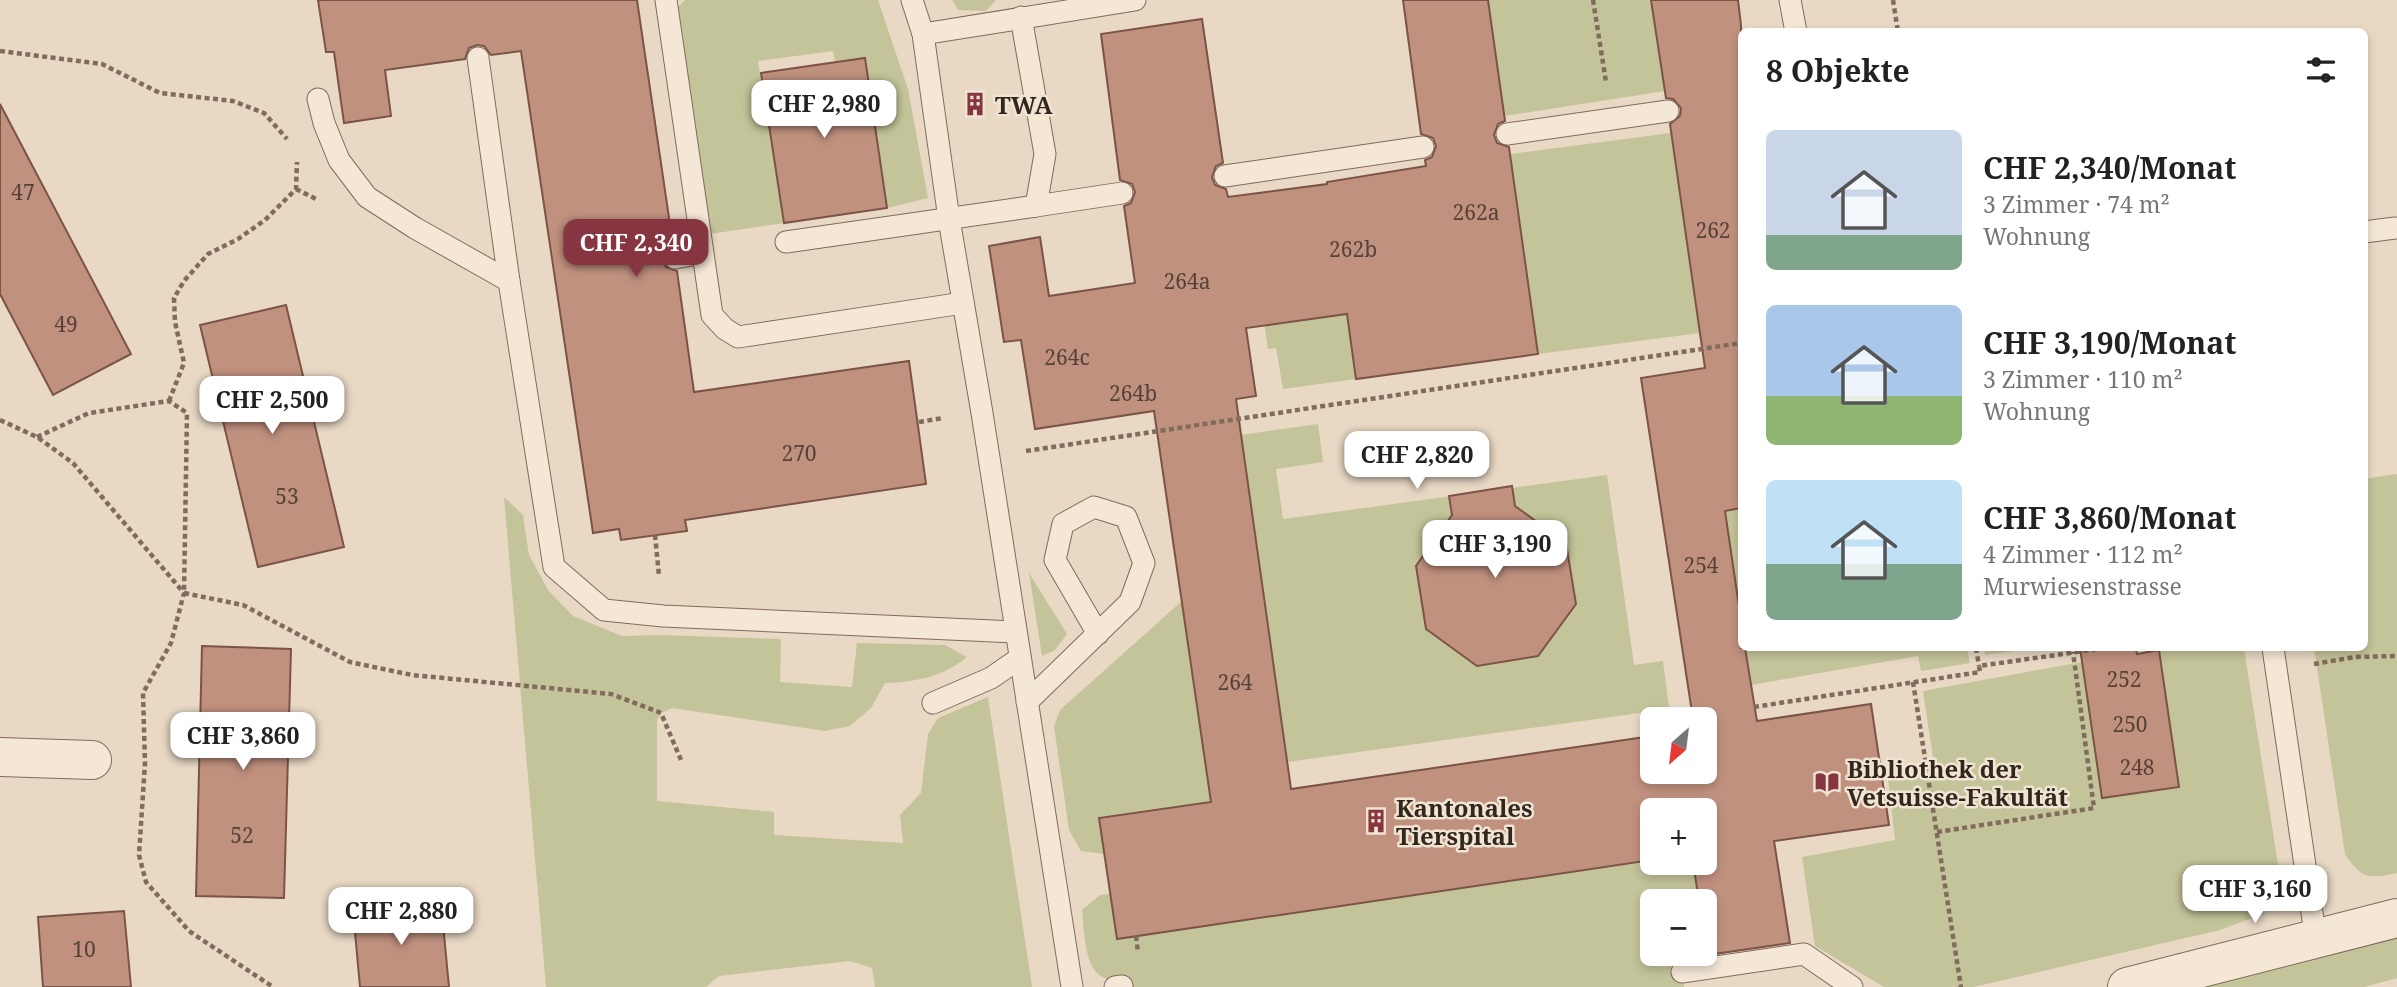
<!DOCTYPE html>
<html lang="de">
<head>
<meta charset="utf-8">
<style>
	body { margin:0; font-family:"Noto Serif",serif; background:#f6f6f6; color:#222; height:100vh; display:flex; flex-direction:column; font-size:26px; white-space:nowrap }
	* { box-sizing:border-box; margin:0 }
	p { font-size:23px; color:#767676 }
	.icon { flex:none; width:38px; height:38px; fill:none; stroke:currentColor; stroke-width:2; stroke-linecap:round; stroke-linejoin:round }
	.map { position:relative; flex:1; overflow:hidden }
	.side { position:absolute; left:1738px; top:28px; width:630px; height:623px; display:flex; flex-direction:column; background:#fff; border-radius:10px; box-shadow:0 4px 10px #0003 }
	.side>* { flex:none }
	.needle { width:46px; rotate:208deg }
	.fabs { position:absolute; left:1640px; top:707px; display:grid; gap:14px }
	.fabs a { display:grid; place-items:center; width:77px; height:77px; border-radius:10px; background:#fff; box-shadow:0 4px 10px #0003; font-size:35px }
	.price { position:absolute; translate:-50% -60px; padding:0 16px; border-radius:14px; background:#fff; color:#222; font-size:23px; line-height:46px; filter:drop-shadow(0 2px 4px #0008) }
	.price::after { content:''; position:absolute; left:50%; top:42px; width:21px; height:16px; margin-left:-10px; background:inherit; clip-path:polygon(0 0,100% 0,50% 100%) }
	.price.current { background:#873540; color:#fff }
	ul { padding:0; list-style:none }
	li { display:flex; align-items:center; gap:21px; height:175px; padding:0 28px }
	li span { display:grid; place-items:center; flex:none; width:196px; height:140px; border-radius:10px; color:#555 }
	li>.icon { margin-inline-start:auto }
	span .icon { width:84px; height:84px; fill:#fffc; stroke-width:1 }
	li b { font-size:30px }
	h2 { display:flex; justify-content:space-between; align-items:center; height:84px; padding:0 28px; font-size:30px }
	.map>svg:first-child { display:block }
</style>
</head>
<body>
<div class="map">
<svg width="2397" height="987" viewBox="0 0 2397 987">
	<rect width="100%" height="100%" fill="#e8d8c4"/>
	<g fill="#c4c49a">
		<path d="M 685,0 L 878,0 L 908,89 L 928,198 L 887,208 L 865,58 L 835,61 L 833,51 L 758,61 L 784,223 L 710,234 L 677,8 Z"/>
		<path d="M 952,0 L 996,0 L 986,11 L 958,10 Z"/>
		<path d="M 1488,0 L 1651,0 L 1665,91 L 1504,116 Z"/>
		<path d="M 1671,133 L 1700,333 L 1538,354 L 1510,154 Z"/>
		<path d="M 1289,189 L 1309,319 L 1347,314 L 1356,379 L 1283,389 L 1276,348 L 1268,349 L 1248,214 L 1254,212 L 1252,194 Z"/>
		<path d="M 1318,424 L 1323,462 L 1276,469 L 1283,519 L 1607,475 L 1634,665 L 1663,661 L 1669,709 L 1287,762 L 1241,435 Z"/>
		<path d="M 2397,474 L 2397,873 C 2369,879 2361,879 2345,854 L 2314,648 L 2364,648 L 2364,479 Z"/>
		<path d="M 504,497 L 523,515 L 529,555 L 548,590 L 573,616 L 622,636 L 660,635 L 781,639 L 780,682 L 852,687 L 857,643 L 945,645 L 967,657 C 943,677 916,682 885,683 L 871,708 L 850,726 L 825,731 L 672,708 L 661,713 L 657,721 L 657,801 L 774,812 L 774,835 L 903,843 L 900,815 L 921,793 L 928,734 L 938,718 L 988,697 L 1032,987 L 875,987 L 872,968 L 850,961 L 719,976 L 706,987 L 546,987 Z"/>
		<path d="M 1741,508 L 1741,521 L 1738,522 L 1741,541 L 1741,620 L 1725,511 Z"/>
		<path d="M 1029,573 L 1067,634 L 1055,650 L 1042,656 Z"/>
		<path d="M 1182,601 L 1211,802 L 1099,818 L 1104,854 L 1081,851 L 1069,830 L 1054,726 L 1060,710 Z"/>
		<path d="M 1745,648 L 1967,648 L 1970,663 L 1921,671 L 1918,656 L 1751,685 Z"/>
		<path d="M 1984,648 L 2035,648 L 1985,655 Z"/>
		<path d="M 2182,648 L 2244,648 L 2281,884 L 2263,914 L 2220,930 L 1973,987 L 1884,987 L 1815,946 L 1802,857 L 1895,840 L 1887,769 L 1934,764 L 1923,691 L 2082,662 L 2102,797 L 2179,787 L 2159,650 Z"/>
		<path d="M 1652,860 L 1652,863 L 1693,863 L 1699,901 L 1652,901 L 1652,954 L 1704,954 L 1705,937 L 1710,973 L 1683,977 L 1684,987 L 1124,987 L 1122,977 C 1117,977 1110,979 1105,978 C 1084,972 1084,928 1082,910 L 1100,895 L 1110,894 L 1117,939 Z"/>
		<path d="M 2397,936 L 2397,978 L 2364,987 L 2203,987 Z"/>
	</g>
	<g fill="#c1917f" stroke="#7c5446" stroke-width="2">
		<path d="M 318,0 L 637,0 L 673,245 L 666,249 L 662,260 L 666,267 L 677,271 L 694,392 L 909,361 L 926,484 L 685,520 L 687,531 L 621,540 L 619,529 L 593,533 L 521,51 L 491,55 L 484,46 L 477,45 L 469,48 L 465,59 L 385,70 L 391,116 L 344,123 L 334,52 L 326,52 Z"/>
		<path d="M 1403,0 L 1488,0 L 1505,121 L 1498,124 L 1494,135 L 1497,143 L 1509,147 L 1538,354 L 1356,379 L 1347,314 L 1246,328 L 1256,396 L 1236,399 L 1291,789 L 1652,736 L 1652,772 L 1704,772 L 1704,719 L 1693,719 L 1641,378 L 1705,368 L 1670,124 L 1680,116 L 1681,108 L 1673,99 L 1666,98 L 1651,0 L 1738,0 L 1741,25 L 1741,508 L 1725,511 L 1741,620 L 1741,648 L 1745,648 L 1757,721 L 1871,704 L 1889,825 L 1774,841 L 1790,943 L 1707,955 L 1704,937 L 1704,901 L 1699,901 L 1693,863 L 1704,863 L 1704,810 L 1652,810 L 1652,860 L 1117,939 L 1099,818 L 1211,802 L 1154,411 L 1035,429 L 1021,340 L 1004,342 L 989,246 L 1040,237 L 1049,296 L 1135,283 L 1124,206 L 1131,203 L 1135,192 L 1132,184 L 1120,180 L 1101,34 L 1202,19 L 1223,163 L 1216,166 L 1212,177 L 1215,185 L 1226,189 L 1228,197 L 1327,184 L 1327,182 L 1426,166 L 1425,160 L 1432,157 L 1436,146 L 1433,138 L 1421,134 Z"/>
		<path d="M 865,58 L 887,208 L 784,223 L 761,73 Z"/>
		<path d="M 0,104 L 131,354 L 53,395 L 0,294 Z"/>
		<path d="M 286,305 L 344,547 L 258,567 L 200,325 Z"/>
		<path d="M 1512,486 L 1515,506 L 1566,543 L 1576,604 L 1538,656 L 1477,666 L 1426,629 L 1416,566 L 1452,515 L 1449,496 Z"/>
		<path d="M 202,646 L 291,649 L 284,898 L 196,896 Z"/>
		<path d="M 2080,648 L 2136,648 L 2137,654 L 2159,650 L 2179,787 L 2102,798 Z"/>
		<path d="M 441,903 L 449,987 L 360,987 L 353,910 Z"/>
		<path d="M 124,911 L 131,987 L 43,987 L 38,917 Z"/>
	</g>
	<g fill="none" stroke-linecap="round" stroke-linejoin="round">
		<g stroke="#806b5d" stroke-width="23">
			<g id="lane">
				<path d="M 666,0 L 712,315 L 725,329 L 738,337 L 963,303"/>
				<path d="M 912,0 L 923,34 L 949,219 L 982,413 L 1072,987"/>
				<path d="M 1790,0 L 1796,32"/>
				<path d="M 923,34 L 1135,0"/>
				<path d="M 478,58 L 509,281 L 554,567 L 604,610 L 663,616 L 1015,632"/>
				<path d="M 318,99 L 324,123 L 339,160 L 367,197 L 415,228 L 509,281"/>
				<path d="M 1507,134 L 1668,111"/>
				<path d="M 1225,176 L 1423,147"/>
				<path d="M 1036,206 L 1122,193"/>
				<path d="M 2364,232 L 2395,228"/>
				<path d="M 786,242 L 1036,206 L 1045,154 L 1021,17"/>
				<path d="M 675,258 L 702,253"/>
				<path d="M 2273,648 L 2316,940"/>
				<path d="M 1027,702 L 1130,602 L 1144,563 L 1126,517 L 1094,507 L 1063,524 L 1055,560 L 1098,634"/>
				<path d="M 933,703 L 991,678 L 1020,658"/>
				<path d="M 1682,972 L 1804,954 L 1852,987"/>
				<path d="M 1115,987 L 1122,986"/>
			</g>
		</g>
		<g stroke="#806b5d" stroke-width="40">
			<g id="street">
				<path d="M 0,757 L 92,760"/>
				<path d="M 2127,987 L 2397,918"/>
			</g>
		</g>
		<g stroke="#806b5d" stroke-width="4.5" stroke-dasharray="5 3.5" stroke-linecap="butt">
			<path d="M 1593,0 L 1606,82"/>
			<path d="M 1893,0 L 1898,32"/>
			<path d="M 0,51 L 102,64 L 160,93 L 233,101 L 264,113 L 287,139"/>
			<path d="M 296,189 L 318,200"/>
			<path d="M 169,401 L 184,363 L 175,322 L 174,298 L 184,281 L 208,254 L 238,239 L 265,220 L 296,189 L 297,162"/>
			<path d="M 0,420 L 37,437 L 73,463 L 184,593 L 171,643 L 143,693 L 145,763 L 139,855 L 146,882 L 189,931 L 273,987"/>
			<path d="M 919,422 L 943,418"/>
			<path d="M 37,437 L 89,413 L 169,401 L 187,413 L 184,593 L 243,605 L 350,662 L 412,675 L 611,694 L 661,713 L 681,760"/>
			<path d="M 1026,451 L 1741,343"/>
			<path d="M 655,535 L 659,576"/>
			<path d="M 1976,648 L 1979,666"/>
			<path d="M 2314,664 L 2355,657 L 2397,656"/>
			<path d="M 1913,682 L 1961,987"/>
			<path d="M 1754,707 L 1980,672 L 1979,666 L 2105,648"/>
			<path d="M 1937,832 L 2094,808 L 2073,652"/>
			<path d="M 1136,936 L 1138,952"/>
		</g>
		<use href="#lane" stroke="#f4e7d6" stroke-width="21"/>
		<use href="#street" stroke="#f4e7d6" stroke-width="38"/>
	</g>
	<defs>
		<g id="building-bare" transform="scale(1.89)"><path d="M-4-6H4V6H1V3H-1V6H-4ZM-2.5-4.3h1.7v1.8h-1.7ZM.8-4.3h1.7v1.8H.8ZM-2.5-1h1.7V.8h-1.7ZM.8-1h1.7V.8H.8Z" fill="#873540" stroke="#f0e4d3" stroke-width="2.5" paint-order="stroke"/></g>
		<g id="library-bare" transform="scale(1.89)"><path d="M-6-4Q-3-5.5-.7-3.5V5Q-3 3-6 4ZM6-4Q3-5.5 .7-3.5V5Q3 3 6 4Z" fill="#873540" stroke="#f0e4d3" stroke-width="2.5" paint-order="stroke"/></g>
	</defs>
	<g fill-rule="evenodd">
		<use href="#building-bare" x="975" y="104"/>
		<use href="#library-bare" x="1827" y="782"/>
		<use href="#building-bare" x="1376" y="821"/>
	</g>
	<g text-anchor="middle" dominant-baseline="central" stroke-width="5" stroke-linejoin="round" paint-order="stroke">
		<g font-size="21" fill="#564137">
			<text x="23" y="192">47</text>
			<text x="1476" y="212">262a</text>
			<text x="1713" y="230">262</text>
			<text x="1353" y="249">262b</text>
			<text x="1187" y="281">264a</text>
			<text x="66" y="324">49</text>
			<text x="1067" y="357">264c</text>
			<text x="1133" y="393">264b</text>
			<text x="799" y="453">270</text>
			<text x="287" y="496">53</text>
			<text x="1701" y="565">254</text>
			<text x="2124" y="679">252</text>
			<text x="1235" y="682">264</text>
			<text x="2130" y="724">250</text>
			<text x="2137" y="767">248</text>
			<text x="242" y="835">52</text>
			<text x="84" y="949">10</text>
		</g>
		<g font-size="24" font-weight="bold" fill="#32261f" stroke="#f0e4d3" text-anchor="start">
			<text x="995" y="104">TWA</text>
			<text x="1847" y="768">Bibliothek der<tspan x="1847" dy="28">Vetsuisse-Fakultät</tspan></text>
			<text x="1396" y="807">Kantonales<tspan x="1396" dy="28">Tierspital</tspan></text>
		</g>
	</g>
</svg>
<div class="fabs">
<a><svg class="needle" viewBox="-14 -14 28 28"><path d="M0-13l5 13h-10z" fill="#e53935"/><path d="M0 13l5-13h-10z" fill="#767676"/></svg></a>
<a>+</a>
<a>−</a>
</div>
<b class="price" style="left:824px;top:140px">CHF 2,980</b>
<b class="price current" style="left:636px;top:279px">CHF 2,340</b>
<b class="price" style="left:272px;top:436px">CHF 2,500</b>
<b class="price" style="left:1417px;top:491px">CHF 2,820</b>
<b class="price" style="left:1495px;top:580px">CHF 3,190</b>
<b class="price" style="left:243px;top:772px">CHF 3,860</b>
<b class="price" style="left:2255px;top:925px">CHF 3,160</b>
<b class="price" style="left:401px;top:947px">CHF 2,880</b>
<section class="side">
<h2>8 Objekte<svg class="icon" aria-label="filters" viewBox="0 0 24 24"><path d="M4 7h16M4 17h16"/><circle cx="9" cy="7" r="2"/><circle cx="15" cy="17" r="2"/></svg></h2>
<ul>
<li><span style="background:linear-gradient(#c9d6e8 75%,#7fa58c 0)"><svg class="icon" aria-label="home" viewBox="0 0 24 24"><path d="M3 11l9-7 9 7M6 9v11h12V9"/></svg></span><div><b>CHF 2,340/Monat</b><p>3 Zimmer · 74 m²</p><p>Wohnung</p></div></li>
<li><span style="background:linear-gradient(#a9c7e8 65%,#8fb573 0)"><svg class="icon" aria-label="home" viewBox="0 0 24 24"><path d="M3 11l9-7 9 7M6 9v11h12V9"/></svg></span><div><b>CHF 3,190/Monat</b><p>3 Zimmer · 110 m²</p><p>Wohnung</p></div></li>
<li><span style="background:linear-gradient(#bfe0f5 60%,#7fa58c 0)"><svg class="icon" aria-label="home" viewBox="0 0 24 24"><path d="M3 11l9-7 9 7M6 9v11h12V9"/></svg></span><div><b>CHF 3,860/Monat</b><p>4 Zimmer · 112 m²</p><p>Murwiesenstrasse</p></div></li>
</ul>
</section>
</div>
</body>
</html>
